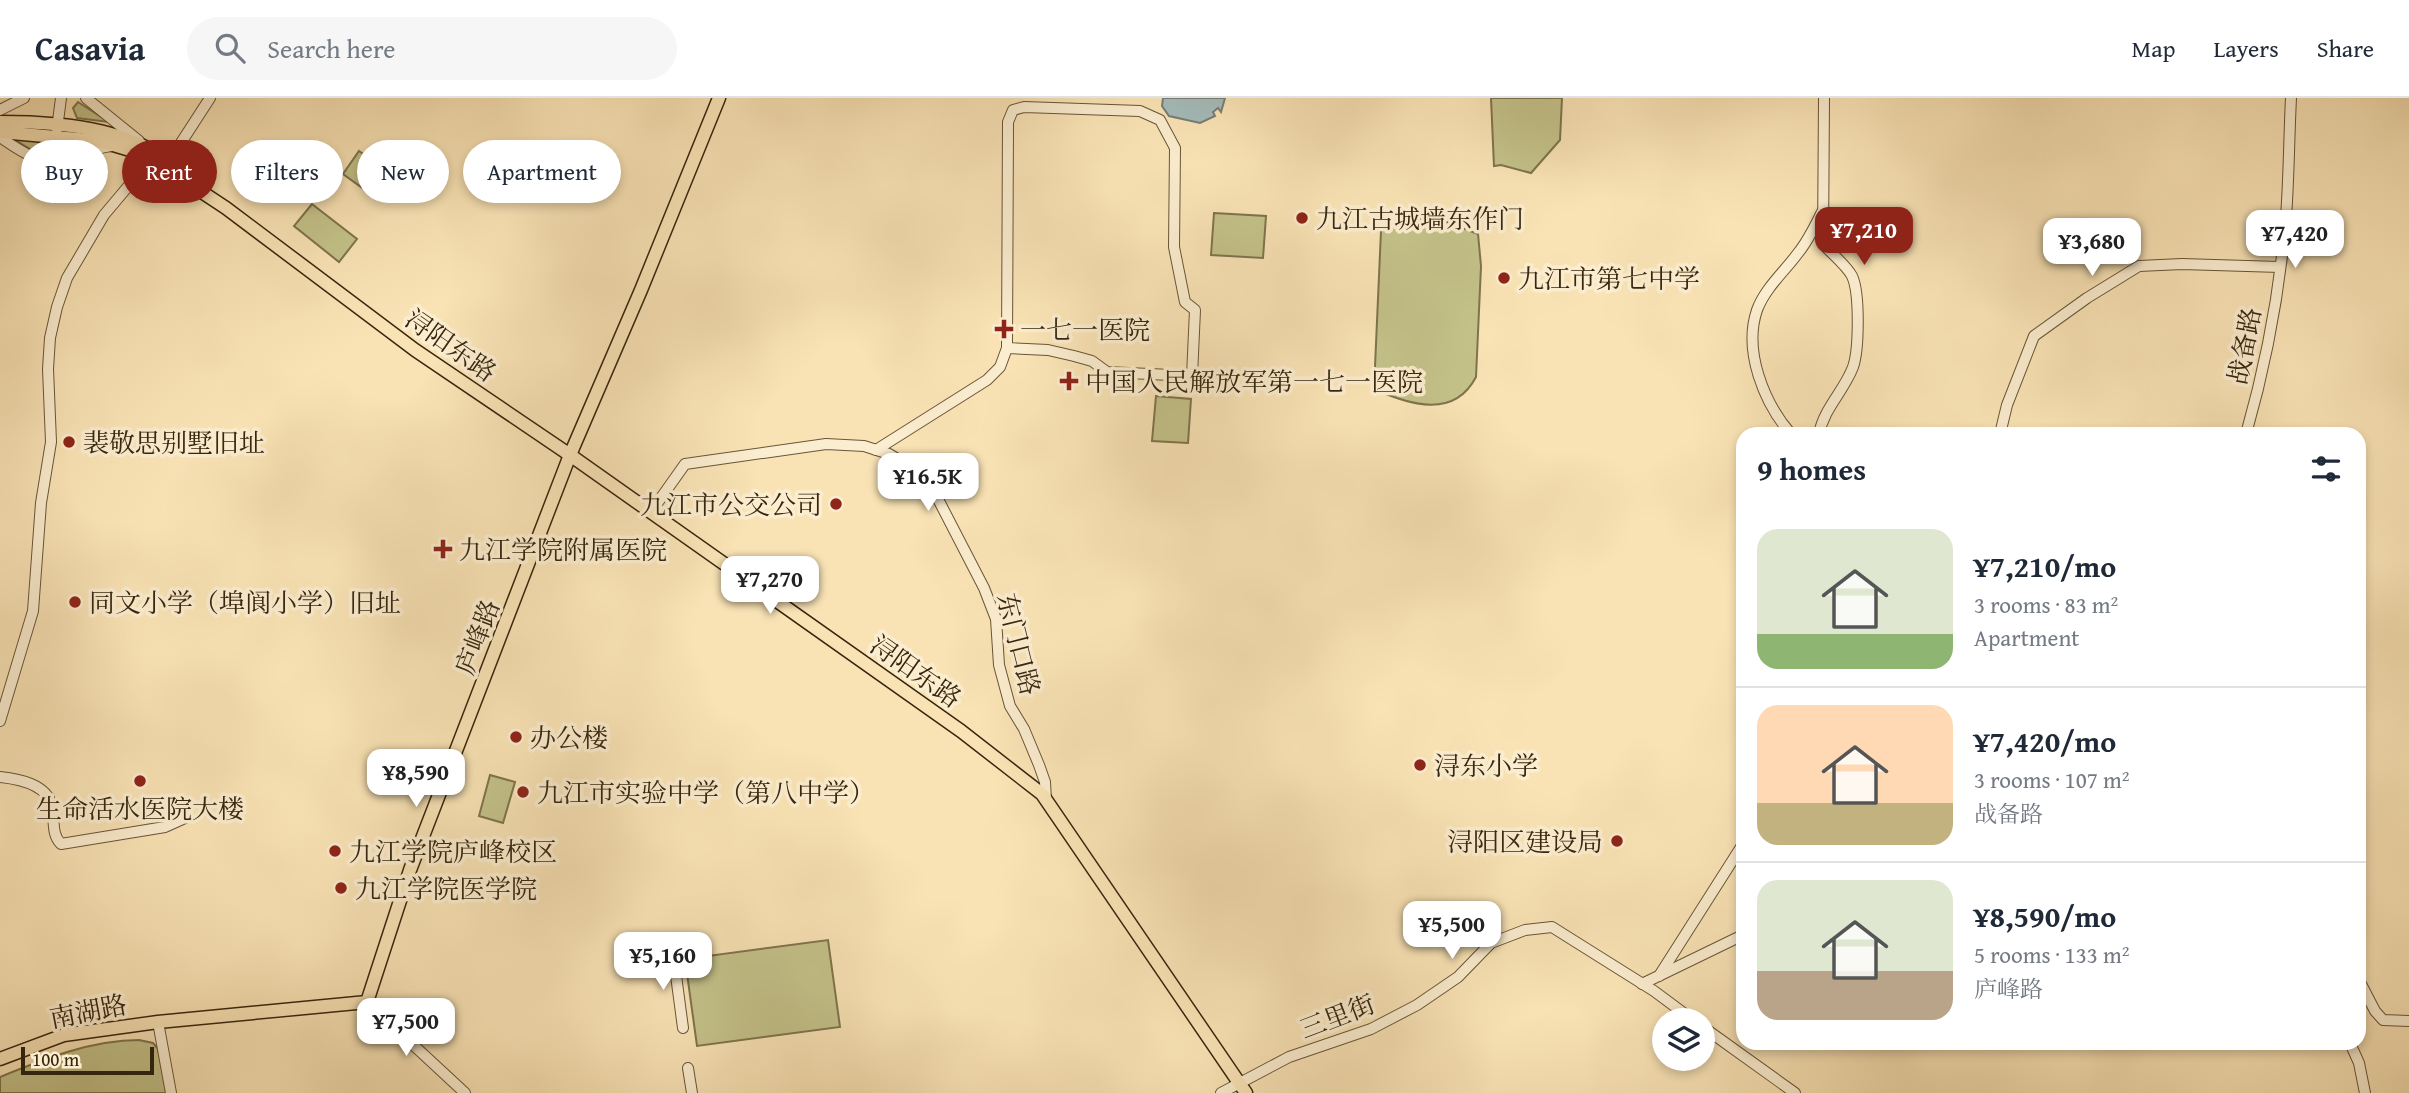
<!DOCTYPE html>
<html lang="en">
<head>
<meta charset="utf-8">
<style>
	body { margin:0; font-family:"Gentium Book Plus","Noto Serif SC",serif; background:#f6f6f7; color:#1f2937; height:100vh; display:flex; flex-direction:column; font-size:26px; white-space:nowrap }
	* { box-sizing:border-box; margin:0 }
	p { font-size:23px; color:#747a83 }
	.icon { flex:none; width:38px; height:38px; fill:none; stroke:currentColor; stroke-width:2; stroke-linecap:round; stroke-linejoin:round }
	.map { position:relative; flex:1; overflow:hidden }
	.details { position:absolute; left:1736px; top:329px; width:630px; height:623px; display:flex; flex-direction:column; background:#fff; border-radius:21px; box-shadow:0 4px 10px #0003 }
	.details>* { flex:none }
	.top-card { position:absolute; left:21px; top:42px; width:665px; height:63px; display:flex; gap:14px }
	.controls { position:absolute; left:1652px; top:910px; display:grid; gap:14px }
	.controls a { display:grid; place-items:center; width:63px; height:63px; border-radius:50%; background:#fff; box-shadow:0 4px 10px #0003; font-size:35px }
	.scale { position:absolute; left:21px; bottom:18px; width:133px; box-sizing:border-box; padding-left:7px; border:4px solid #37260e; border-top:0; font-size:19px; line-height:24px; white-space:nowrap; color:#37260e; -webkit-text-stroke:5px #fbedcf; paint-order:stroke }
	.price { position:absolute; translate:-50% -60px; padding:0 16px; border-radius:14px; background:#fff; color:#222; font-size:23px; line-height:46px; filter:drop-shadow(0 2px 4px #0008) }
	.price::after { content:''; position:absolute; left:50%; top:42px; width:21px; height:16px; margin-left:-10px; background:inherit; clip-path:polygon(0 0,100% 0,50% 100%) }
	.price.selected { background:#8f2418; color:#fff }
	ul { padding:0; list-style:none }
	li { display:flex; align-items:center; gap:21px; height:175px; padding:0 21px }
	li+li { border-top:2px solid #e0e1e3 }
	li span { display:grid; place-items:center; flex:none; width:196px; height:140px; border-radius:21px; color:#555 }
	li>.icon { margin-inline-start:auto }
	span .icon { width:84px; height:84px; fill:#fffc; stroke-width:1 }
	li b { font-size:30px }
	h2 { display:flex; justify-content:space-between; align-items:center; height:84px; padding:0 21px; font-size:30px }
	.tag { padding:0 24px; border-radius:32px; background:#fff; box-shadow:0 4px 10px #0003; font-size:24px; line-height:63px }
	.tag.selected { background:#8f2418; color:#fff }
	header { display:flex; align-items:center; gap:42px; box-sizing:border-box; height:98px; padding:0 35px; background:#fff; border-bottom:2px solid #e0e1e3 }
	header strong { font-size:33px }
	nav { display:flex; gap:38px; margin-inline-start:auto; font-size:24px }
	.search { width:490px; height:63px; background:#f6f6f7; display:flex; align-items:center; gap:18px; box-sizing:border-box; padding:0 24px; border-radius:38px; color:#747a83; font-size:26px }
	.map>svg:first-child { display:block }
</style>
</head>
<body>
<header>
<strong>Casavia</strong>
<div class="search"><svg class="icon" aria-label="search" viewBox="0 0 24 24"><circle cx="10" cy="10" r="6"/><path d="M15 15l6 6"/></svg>Search here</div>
<nav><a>Map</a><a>Layers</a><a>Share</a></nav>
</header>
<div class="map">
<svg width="2409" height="995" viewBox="0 0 2409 995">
	<rect width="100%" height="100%" fill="#f9e3b5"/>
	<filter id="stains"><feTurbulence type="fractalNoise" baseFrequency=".00286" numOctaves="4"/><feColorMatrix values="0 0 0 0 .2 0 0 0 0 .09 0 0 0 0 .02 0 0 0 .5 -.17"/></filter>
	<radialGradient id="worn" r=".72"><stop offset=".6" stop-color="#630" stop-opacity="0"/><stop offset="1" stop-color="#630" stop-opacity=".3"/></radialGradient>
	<g fill="#c4c28a" stroke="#7e744c" stroke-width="2">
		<path d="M 1491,0 L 1562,0 L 1560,42 L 1531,75 L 1501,67 L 1494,68 Z"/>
		<path d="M 78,4 L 109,24 L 77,20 L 73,10 Z"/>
		<path d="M 9,38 L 96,46 L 63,61 L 33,53 Z"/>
		<path d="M 359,53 L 389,74 L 372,97 L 343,76 Z"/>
		<path d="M 312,106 L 357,141 L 339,164 L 294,128 Z"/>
		<path d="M 1214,115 L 1266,118 L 1263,160 L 1211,157 Z"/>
		<path d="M 1434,119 L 1478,136 L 1481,168 L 1476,279 C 1454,321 1410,307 1374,291 L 1381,133 L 1394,124 Z"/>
		<path d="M 1156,298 L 1191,301 L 1188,345 L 1152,343 Z"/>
		<path d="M 490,677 L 515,684 L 503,725 L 479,718 Z"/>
		<path d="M 828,842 L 840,929 L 697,948 L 685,861 Z"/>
		<path d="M 139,942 L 153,945 L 158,951 L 167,995 L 0,995 L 0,979 C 44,961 91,942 139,942 Z"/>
	</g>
	<path fill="#a4bbba" stroke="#787f75" stroke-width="2" d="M 1163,0 L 1225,0 L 1221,14 L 1218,10 L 1213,14 L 1215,18 L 1200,25 L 1169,18 L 1162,8 Z"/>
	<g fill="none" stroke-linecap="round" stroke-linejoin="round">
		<g stroke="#685538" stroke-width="12">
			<g id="minor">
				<path d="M 86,0 L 139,43"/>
				<path d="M 0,12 L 24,0"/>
				<path d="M 57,31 L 61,0"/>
				<path d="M 0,39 C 21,54 49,73 76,61 C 88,55 98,49 112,48"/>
				<path d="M 175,54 L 210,0"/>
				<path d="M 1791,336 C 1764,305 1743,253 1757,212 C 1765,190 1785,173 1798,155 C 1808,143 1815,128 1822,114"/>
				<path d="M 1819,336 C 1824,310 1844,293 1853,269 C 1859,252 1860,195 1852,178 C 1846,167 1832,156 1823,146 L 1824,0"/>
				<path d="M 2000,336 L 2007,307 L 2034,238 L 2087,200 L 2139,168 L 2182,166 L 2280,169"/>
				<path d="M 2246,336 C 2266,266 2280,191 2286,119 C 2289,79 2289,39 2291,0"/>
				<path d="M 876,352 L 987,282 L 1000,269 L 1007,250 L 1008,24 L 1013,12 L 1024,9 L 1140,13 L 1160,22 L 1175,50 L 1174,149 L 1185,204 L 1195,212 L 1192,278 L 1107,274 L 1092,263 L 1074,258 L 1048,252 L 1007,250"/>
				<path d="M 651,414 L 685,366 L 826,346 L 864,348 L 889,356 L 909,368 L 926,384 L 939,403 L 984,490 L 996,521 L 999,567 L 1010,608 L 1024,631 L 1039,667 L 1045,684 L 1046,702"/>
				<path d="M 0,623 L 33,513 L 41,405 L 51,344 L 48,271 L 50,240 L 57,209 L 67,180 L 104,117 L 141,73 L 156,64"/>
				<path d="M 0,679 C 19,681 47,686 52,708 C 55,722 51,736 61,746 L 165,729 L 185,720"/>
				<path d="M 673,855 L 683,930"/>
				<path d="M 1659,878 L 1743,746"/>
				<path d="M 2359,882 L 2375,913 L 2383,922 L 2409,923"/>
				<path d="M 1642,886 L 1743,837"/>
				<path d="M 367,904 L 465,995"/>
				<path d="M 158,924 L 171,995"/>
				<path d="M 1703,929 L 1795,995"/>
				<path d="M 2350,945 L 2359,965 L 2365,995"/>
				<path d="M 688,970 L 692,995"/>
				<path d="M 1221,995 L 1289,959 L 1371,931 L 1417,907 L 1458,879 L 1491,845 L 1525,832 L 1552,829 L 1654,893 L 1693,922"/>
			</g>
		</g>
		<g stroke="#37260e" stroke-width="15">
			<g id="major">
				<path d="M 0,24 C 71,24 137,31 192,80"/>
				<path d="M 0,34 L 100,43 L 130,52 L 152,61 L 226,110 L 415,252 L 570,357 L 961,633 L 1042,696 L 1246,995"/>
				<path d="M 0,961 L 64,937 L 158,924 L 367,904 L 410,772 L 570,357 L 641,192 L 719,0"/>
			</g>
		</g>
		<use href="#minor" stroke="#fbedcf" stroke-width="10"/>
		<use href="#major" stroke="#f9e3b5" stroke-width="12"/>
	</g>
	<g fill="#8f2418" stroke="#fbedcf" stroke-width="2.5">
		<circle cx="1302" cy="120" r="7"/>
		<circle cx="1504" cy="180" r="7"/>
		<path d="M1000.5 220.5h7v7h7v7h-7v7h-7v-7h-7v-7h7z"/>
		<path d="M1065.5 272.5h7v7h7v7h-7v7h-7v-7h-7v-7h7z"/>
		<circle cx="69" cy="344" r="7"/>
		<circle cx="836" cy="406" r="7"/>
		<path d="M439.5 440.5h7v7h7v7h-7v7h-7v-7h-7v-7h7z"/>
		<circle cx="75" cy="504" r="7"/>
		<circle cx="516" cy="639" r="7"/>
		<circle cx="1420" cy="667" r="7"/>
		<circle cx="140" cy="683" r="7"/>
		<circle cx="523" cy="694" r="7"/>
		<circle cx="1617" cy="743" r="7"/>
		<circle cx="335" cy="753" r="7"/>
		<circle cx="341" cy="790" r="7"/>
	</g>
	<g text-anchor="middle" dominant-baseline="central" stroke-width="7" stroke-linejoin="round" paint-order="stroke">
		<g font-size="26" fill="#37260e" stroke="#fbedcf" text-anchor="start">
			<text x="1316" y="120">九江古城墙东作门</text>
			<text x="1518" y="180">九江市第七中学</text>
			<text x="1020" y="231">一七一医院</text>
			<text x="1085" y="283">中国人民解放军第一七一医院</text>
			<text x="83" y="344">裴敬思别墅旧址</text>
			<text x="822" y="406" text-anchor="end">九江市公交公司</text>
			<text x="459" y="451">九江学院附属医院</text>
			<text x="89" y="504">同文小学（埠阆小学）旧址</text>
			<text x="530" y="639">办公楼</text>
			<text x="1434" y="667">浔东小学</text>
			<text x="537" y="694">九江市实验中学（第八中学）</text>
			<text x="140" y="710" text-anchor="middle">生命活水医院大楼</text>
			<text x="1603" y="743" text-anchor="end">浔阳区建设局</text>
			<text x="349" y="753">九江学院庐峰校区</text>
			<text x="355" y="790">九江学院医学院</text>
		</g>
		<g font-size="26" fill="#37260e" stroke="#fbedcf">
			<text transform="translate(451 247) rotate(35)">浔阳东路</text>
			<text transform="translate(2244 248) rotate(-79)">战备路</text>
			<text transform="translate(477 539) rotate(-69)">庐峰路</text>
			<text transform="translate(1019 546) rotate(76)">东门口路</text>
			<text transform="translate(916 573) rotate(35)">浔阳东路</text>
			<text transform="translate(88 913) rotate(-11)">南湖路</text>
			<text transform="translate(1337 918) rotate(-21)">三里街</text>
		</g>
	</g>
	<rect width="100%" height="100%" filter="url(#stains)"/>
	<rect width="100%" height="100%" fill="url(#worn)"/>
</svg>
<div class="controls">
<a><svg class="icon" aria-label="layers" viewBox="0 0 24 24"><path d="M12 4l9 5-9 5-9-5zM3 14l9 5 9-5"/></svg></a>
</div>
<div class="scale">100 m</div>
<b class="price selected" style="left:1864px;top:169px">¥7,210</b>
<b class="price" style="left:2295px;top:172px">¥7,420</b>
<b class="price" style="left:2092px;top:180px">¥3,680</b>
<b class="price" style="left:928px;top:415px">¥16.5K</b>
<b class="price" style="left:770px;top:518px">¥7,270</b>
<b class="price" style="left:416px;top:711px">¥8,590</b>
<b class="price" style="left:1452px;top:863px">¥5,500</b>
<b class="price" style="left:663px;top:894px">¥5,160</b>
<b class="price" style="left:406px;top:960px">¥7,500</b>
<div class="top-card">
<a class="tag">Buy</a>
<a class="tag selected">Rent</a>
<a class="tag">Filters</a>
<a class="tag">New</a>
<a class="tag">Apartment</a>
</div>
<section class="details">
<h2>9 homes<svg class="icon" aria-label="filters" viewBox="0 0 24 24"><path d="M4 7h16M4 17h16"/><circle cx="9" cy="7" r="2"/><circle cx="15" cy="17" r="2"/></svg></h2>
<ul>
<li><span style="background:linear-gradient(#dfe7d0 75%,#8fb573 0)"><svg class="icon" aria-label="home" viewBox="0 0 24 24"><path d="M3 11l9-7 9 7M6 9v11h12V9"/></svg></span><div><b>¥7,210/mo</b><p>3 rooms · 83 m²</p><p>Apartment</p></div></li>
<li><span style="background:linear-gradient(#ffd9b3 70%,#c2b280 0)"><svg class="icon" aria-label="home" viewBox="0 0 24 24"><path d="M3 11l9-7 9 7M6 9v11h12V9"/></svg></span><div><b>¥7,420/mo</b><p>3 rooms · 107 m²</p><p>战备路</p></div></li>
<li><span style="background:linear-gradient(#dfe7d0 65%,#b9a48a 0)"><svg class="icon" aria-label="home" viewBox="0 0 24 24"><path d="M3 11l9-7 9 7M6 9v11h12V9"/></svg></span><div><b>¥8,590/mo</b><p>5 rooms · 133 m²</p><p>庐峰路</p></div></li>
</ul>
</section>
</div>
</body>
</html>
